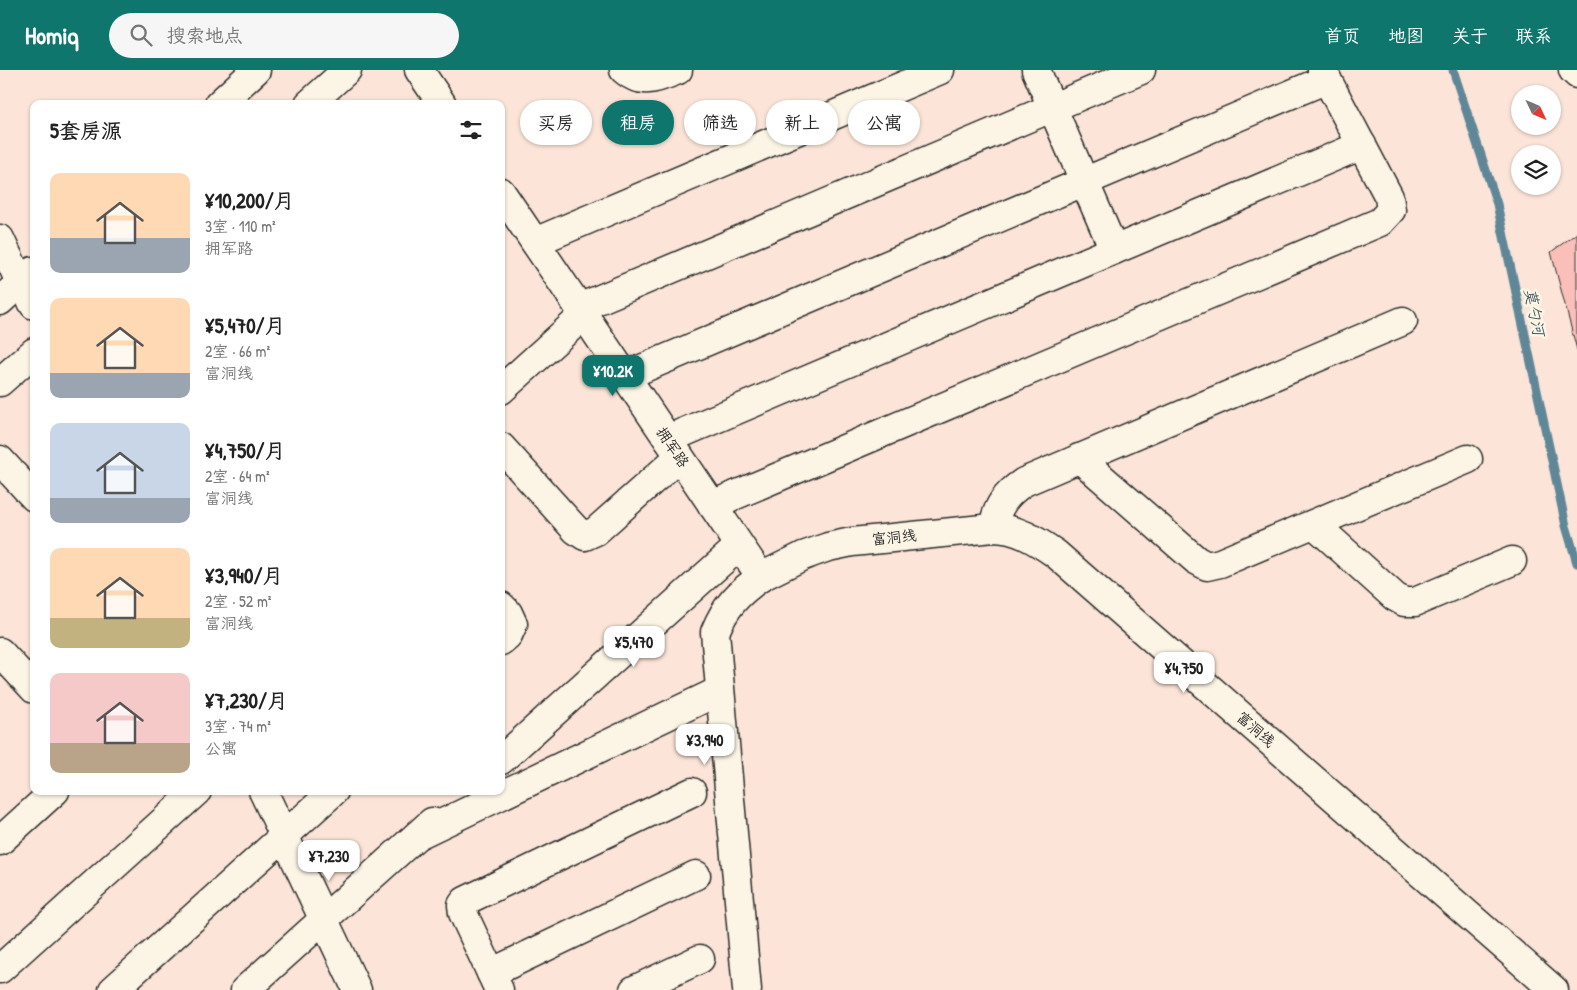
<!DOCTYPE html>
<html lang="zh">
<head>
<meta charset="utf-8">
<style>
	body { margin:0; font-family:"Patrick Hand","LXGW WenKai TC",sans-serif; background:#f6f6f6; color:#222; height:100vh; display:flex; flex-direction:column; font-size:19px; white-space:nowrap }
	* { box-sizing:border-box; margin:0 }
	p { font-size:16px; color:#767676 }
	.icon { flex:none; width:28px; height:28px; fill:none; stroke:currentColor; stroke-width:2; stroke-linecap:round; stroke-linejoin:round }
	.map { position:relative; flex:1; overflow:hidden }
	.side { position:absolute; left:30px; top:30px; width:475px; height:695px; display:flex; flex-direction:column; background:#fff; border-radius:10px; box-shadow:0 1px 4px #0004 }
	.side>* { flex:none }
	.guide { position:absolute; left:520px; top:30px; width:475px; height:45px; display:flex; gap:10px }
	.needle { width:32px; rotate:134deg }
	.fabs { position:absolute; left:1511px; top:15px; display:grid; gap:10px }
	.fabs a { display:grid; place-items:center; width:50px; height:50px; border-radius:50%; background:#fff; box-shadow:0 1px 4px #0004; font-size:25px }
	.price { position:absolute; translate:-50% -42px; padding:0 11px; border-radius:10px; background:#fff; color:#222; font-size:16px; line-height:32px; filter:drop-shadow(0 1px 2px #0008) }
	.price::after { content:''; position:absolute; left:50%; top:30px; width:15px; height:11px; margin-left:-8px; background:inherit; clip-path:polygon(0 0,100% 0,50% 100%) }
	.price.on { background:#0f766e; color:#fff }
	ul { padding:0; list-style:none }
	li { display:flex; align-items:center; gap:15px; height:125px; padding:0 20px }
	li span { display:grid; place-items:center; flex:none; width:140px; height:100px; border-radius:10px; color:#555 }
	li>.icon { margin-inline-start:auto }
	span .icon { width:60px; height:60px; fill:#fffc; stroke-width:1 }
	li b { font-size:21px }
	h2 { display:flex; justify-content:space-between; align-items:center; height:60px; padding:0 20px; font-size:21px }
	.tag { padding:0 18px; border-radius:22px; background:#fff; box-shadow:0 1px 4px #0004; font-size:18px; line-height:45px }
	.tag.on { background:#0f766e; color:#fff }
	header { display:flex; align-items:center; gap:30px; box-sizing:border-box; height:70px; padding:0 25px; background:#0f766e; color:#fff }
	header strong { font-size:24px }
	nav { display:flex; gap:28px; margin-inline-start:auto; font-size:18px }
	.search { width:350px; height:45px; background:#f6f6f6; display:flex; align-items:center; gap:12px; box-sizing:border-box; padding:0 18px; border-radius:28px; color:#767676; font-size:19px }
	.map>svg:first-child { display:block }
</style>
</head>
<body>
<header>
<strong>Homiq</strong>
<div class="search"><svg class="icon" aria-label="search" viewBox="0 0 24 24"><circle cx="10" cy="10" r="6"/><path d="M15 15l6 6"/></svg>搜索地点</div>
<nav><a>首页</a><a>地图</a><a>关于</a><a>联系</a></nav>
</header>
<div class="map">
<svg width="1577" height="920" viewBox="0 0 1577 920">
	<rect width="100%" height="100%" fill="#fce5d8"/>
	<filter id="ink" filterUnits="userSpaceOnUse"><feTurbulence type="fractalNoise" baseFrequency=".02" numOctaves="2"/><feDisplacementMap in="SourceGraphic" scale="10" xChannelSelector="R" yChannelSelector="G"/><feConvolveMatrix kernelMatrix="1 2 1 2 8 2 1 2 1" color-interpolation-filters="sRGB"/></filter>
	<g filter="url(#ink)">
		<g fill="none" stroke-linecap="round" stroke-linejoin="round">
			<path stroke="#5e8798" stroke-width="9" d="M 1453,0 L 1497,134 L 1566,456 L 1577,493"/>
		</g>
		<path fill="#fbbfba" stroke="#2b2b2b" d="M 1577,163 L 1577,280 L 1551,182 Z"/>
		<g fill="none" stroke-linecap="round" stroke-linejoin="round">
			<g stroke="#2b2b2b" stroke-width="31">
				<g id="minor">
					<path d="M 624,0 C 642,16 658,8 678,0"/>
					<path d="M 1036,0 L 1114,180"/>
					<path d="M 535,172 L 940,0"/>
					<path d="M 579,238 L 1141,0"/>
					<path d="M 625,306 L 1327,9"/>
					<path d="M 501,320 L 584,245"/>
					<path d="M 668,369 L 1362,75"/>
					<path d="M 501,377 L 576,460 L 585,466 L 596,461 L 679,387"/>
					<path d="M 1079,388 L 1196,490 L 1207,496 L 1220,493 L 1468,389"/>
					<path d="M 0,390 L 34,427"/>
					<path d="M 712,435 L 1380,152 L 1391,140 L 1389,127 L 1322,0"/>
					<path d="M 1314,454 L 1395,527 L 1404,532 L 1415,532 L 1512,491"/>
					<path d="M 993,458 C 997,436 1006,424 1024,412 L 1403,251"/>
					<path d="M 501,536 L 508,543 L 513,554 L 508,565 L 501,571"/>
					<path d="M 0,582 L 34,619"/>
					<path d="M 501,690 L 739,476"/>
					<path d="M 263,721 L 357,920"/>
					<path d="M 418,765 L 719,621"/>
					<path d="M 0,771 L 55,721"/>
					<path d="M 0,899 L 197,721"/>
					<path d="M 491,903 L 696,805"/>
					<path d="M 113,920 L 334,721"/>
					<path d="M 245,920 L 432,752"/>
					<path d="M 499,920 L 463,843 L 462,835 L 465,831 L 692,722"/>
					<path d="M 634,920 L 700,889"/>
					<path d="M 747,920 L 715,562 C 725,537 738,523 761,507"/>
				</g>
			</g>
			<g stroke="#2b2b2b" stroke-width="31">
				<g id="major">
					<path d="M 419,0 L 442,34"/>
					<path d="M 1573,0 L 1577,4"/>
					<path d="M 219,34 L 256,0"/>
					<path d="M 309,34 L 347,0"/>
					<path d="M 501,122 L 761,507 L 803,486 L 828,477 L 852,472 L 993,458 C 1017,458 1036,470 1056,484 L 1554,920"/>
					<path d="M 0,169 L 20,212 L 34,235"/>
					<path d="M 0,231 L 33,201"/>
					<path d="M 0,312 L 34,282"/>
				</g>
			</g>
			<use href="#minor" stroke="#fcf5e5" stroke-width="28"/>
			<use href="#major" stroke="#fcf5e5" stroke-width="28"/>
		</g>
	</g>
	<g text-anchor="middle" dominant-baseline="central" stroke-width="5" stroke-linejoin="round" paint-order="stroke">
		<g font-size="15" fill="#2b2b2b" stroke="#fcf5e5">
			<text transform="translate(673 377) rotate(56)">拥军路</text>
			<text transform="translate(894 467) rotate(-6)">富洞线</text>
			<text transform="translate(1256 659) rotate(41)">富洞线</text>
		</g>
		<g font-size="16" font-style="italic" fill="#445962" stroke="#fcf5e5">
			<text transform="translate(1535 242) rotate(78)">莫勺河</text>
		</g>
	</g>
</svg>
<div class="fabs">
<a><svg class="needle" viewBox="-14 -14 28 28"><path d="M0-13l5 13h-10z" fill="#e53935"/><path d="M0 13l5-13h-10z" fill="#767676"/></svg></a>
<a><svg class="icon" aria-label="layers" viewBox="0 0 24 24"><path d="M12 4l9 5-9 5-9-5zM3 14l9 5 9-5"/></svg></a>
</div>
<b class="price on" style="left:613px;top:327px">¥10.2K</b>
<b class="price" style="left:634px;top:598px">¥5,470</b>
<b class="price" style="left:1184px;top:624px">¥4,750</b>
<b class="price" style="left:705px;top:696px">¥3,940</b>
<b class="price" style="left:329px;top:812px">¥7,230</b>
<div class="guide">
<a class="tag">买房</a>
<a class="tag on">租房</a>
<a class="tag">筛选</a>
<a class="tag">新上</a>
<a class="tag">公寓</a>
</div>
<section class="side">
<h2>5套房源<svg class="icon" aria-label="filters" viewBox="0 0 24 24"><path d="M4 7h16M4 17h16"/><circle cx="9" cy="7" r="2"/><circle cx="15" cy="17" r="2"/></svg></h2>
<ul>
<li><span style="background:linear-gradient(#ffd9b3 65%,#9aa5b1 0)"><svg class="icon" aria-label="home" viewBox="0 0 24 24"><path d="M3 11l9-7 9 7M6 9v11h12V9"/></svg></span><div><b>¥10,200/月</b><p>3室 · 110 m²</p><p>拥军路</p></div></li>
<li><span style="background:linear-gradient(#ffd9b3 75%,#9aa5b1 0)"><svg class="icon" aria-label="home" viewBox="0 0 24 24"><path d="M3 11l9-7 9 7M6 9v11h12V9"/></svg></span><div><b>¥5,470/月</b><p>2室 · 66 m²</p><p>富洞线</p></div></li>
<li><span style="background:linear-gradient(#c9d6e8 75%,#9aa5b1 0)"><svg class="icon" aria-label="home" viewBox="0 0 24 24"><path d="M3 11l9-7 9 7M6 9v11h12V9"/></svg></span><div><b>¥4,750/月</b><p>2室 · 64 m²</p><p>富洞线</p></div></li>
<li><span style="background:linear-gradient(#ffd9b3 70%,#c2b280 0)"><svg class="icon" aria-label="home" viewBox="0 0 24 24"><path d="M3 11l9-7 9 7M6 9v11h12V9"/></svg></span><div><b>¥3,940/月</b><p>2室 · 52 m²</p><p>富洞线</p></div></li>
<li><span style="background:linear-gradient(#f6c9c9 70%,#b9a48a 0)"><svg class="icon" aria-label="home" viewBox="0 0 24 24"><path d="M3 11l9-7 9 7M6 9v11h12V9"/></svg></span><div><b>¥7,230/月</b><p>3室 · 74 m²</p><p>公寓</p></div></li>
</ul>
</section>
</div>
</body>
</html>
